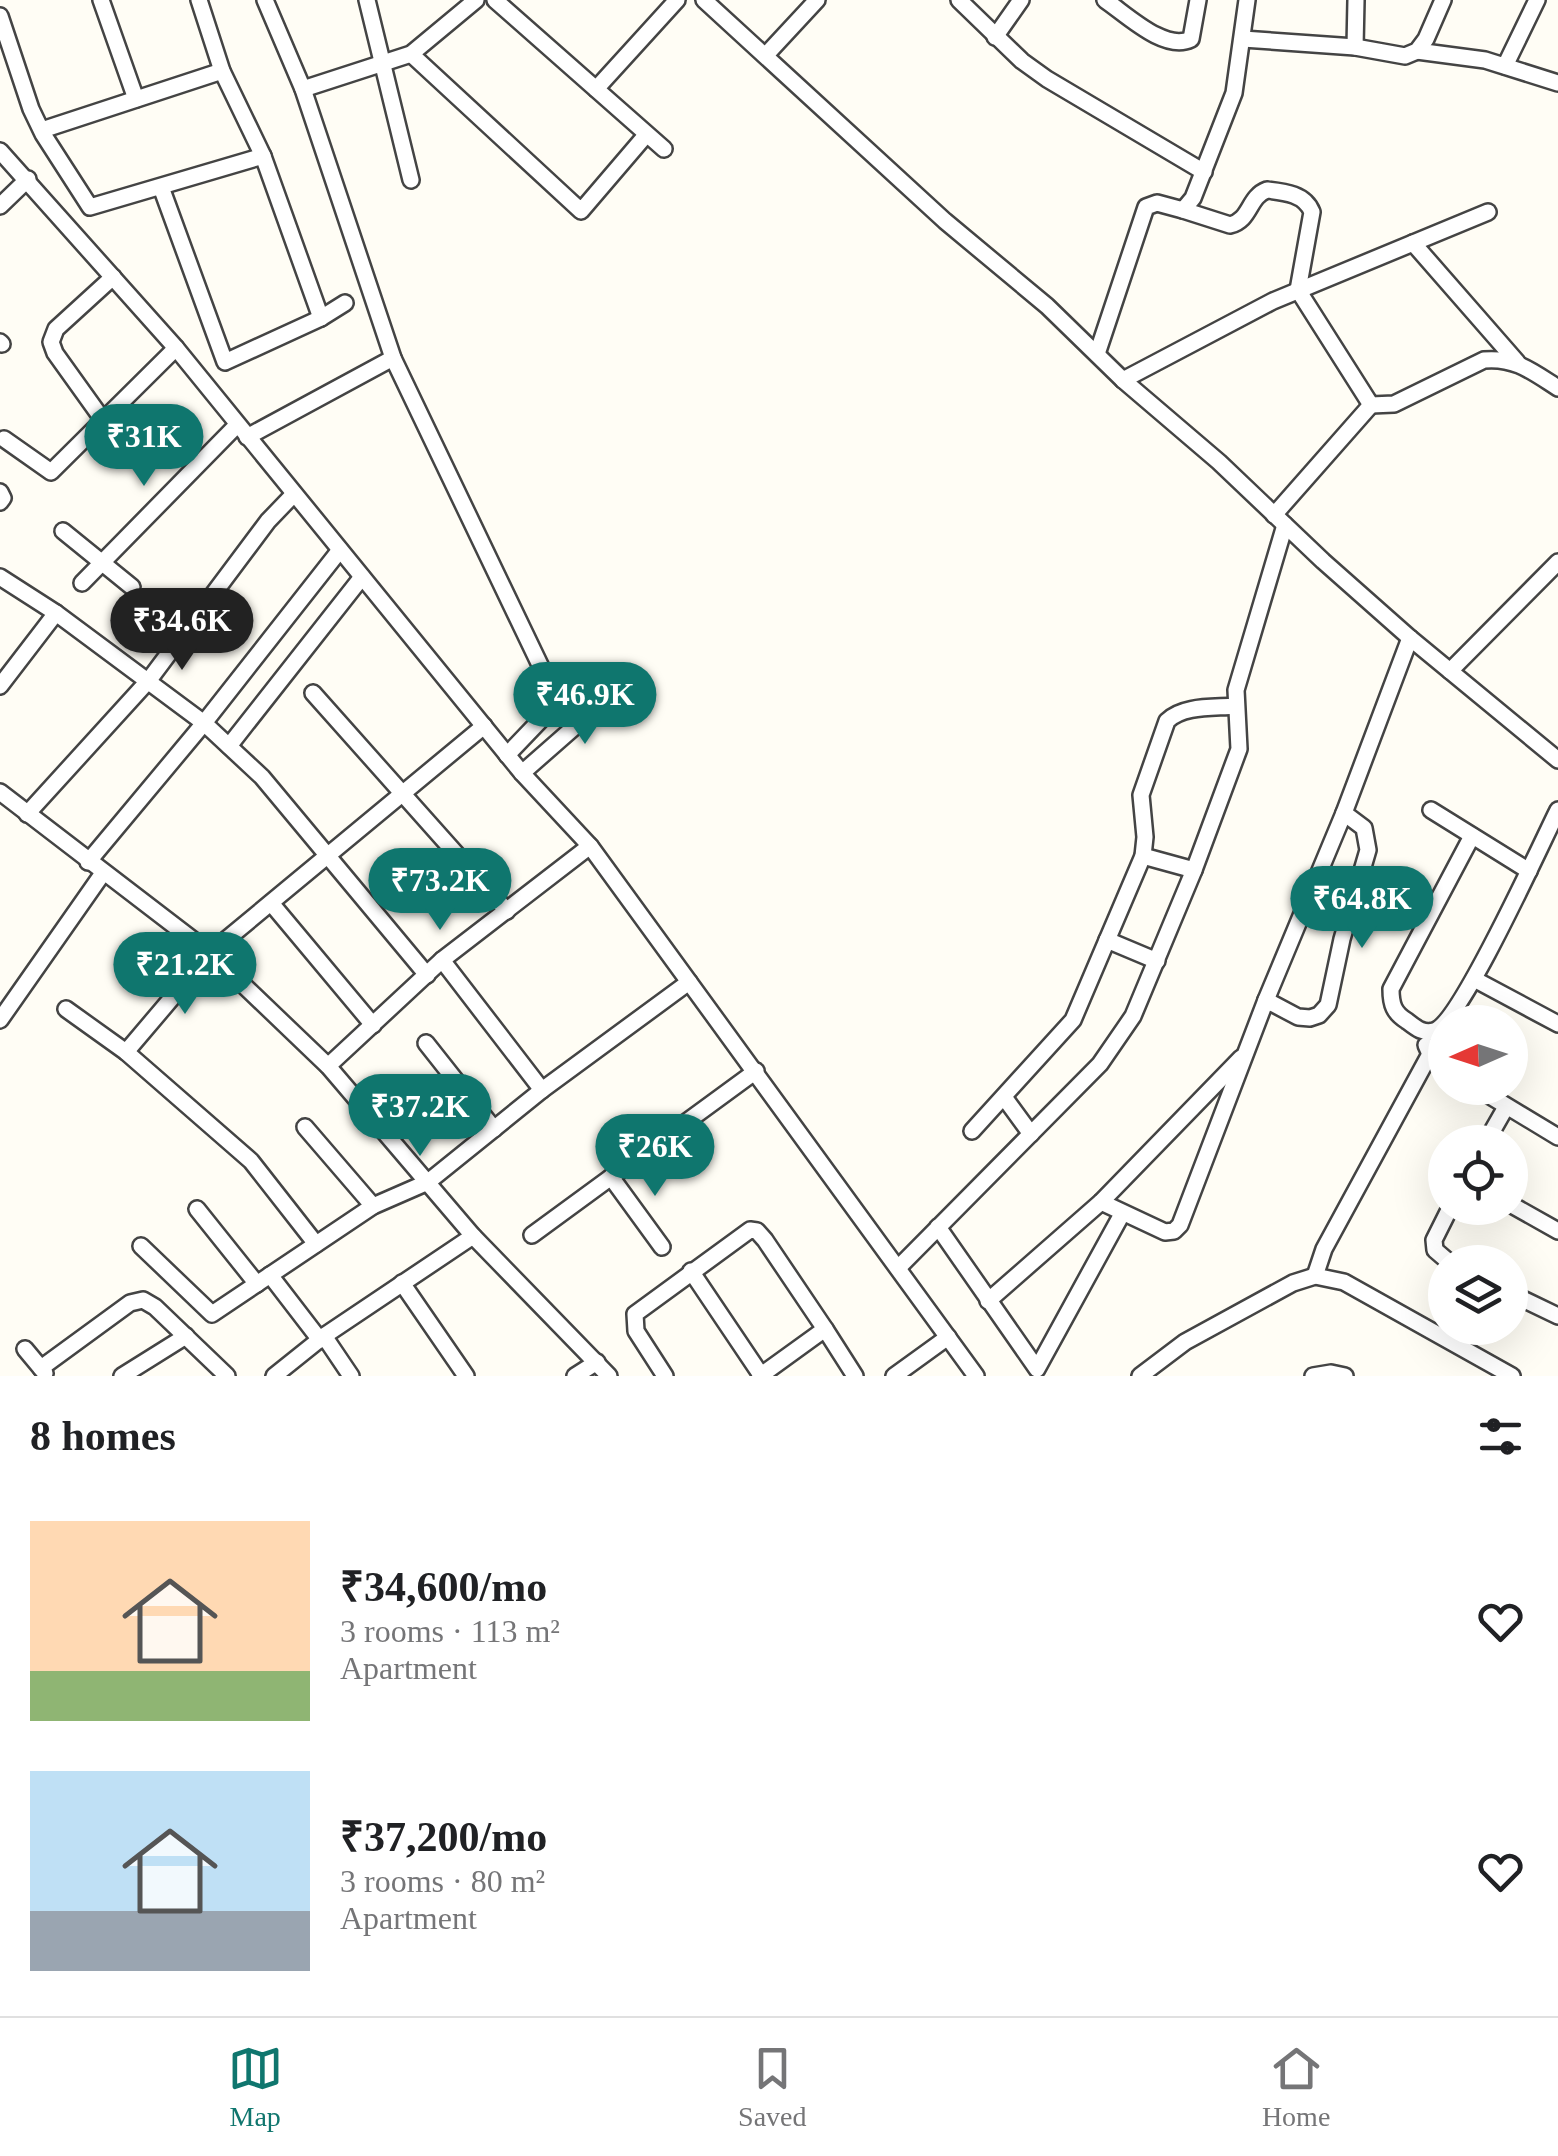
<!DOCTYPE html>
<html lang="en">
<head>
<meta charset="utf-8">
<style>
	body { margin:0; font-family:"Times New Roman",serif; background:#f6f6f6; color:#202124; height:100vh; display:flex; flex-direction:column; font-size:38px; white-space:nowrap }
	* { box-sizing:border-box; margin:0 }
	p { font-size:32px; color:#757577 }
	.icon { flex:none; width:55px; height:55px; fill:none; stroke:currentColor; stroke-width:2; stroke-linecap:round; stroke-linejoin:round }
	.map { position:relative; height:1376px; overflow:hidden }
	.side { display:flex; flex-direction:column; background:#fff; flex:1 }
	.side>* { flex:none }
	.needle { width:65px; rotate:267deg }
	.controls { position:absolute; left:1428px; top:1005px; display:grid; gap:20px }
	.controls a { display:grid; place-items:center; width:100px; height:100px; border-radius:50%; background:#fff; box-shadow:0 10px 40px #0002; font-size:50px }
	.price { position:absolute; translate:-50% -85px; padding:0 22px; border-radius:35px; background:#0f766e; color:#fff; font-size:32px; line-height:65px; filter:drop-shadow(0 2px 5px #0008) }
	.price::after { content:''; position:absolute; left:50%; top:60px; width:30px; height:22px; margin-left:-15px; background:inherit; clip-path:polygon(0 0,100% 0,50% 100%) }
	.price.active { background:#222; color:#fff }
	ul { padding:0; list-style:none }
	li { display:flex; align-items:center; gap:30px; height:250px; padding:0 30px }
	li span { display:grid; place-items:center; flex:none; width:280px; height:200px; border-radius:0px; color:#555 }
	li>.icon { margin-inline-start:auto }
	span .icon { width:120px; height:120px; fill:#fffc; stroke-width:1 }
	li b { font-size:42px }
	h2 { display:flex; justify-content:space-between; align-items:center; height:120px; padding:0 30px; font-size:42px }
	.dock { display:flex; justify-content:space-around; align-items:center; height:140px; border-top:2px solid #e0e0e0; background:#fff; font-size:28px; color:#757577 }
	.dock a { display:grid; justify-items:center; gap:5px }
	.dock .active { color:#0f766e }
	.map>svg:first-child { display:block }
</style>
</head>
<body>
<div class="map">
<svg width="1558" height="1376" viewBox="0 0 1558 1376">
	<rect width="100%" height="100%" fill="#fffdf5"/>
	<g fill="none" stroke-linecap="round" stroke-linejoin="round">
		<g stroke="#444" stroke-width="20">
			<g id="minor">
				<path d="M 101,0 L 136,99"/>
				<path d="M 199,0 L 222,71 L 263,156 L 321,318"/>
				<path d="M 265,0 L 303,89 L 393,358 L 552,690 L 552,708 L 507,755"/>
				<path d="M 367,0 L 411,180"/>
				<path d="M 495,0 L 664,149"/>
				<path d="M 704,0 L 945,221 L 1047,306 L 1123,380 L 1219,462 L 1323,561 L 1410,638 L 1558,760"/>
				<path d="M 959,0 L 1022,61 L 1047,79 L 1204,172"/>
				<path d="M 1105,0 C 1127,15 1165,52 1191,39 L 1198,0"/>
				<path d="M 0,16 L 31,109 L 43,134 L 90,207 L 263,156"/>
				<path d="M 995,37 L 1021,0"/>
				<path d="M 1243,39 L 1355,47 L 1405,56 L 1417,51 L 1426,39 L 1443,0"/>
				<path d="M 1355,47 L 1356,0"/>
				<path d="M 1417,51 L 1485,60 L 1558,83"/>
				<path d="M 411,54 L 581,211 L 646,135"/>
				<path d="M 766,55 L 817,0"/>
				<path d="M 1505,66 L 1537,0"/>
				<path d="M 303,89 L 411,54 L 476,0"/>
				<path d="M 596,89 L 677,0"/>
				<path d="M 42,130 L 222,71"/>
				<path d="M 0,151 L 176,348 L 522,773 L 590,846 L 976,1376"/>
				<path d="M 161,187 L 225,362 L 321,318 L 345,303"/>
				<path d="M 0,206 L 28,179"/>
				<path d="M 1183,210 L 1230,225 C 1251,220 1248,197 1267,190 C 1285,192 1305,194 1312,212 L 1298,290 L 1371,405 L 1394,404 L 1484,360 C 1515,357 1533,372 1558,388"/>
				<path d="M 1413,243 L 1517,362"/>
				<path d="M 0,342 L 2,344"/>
				<path d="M 1097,354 L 1146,207 L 1157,203 L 1183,210 L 1193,198 L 1234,93 L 1247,0"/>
				<path d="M 1123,380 L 1273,301 L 1488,212"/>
				<path d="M 103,420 L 55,353 L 51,342 L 56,329 L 113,277"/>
				<path d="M 247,437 L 393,358"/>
				<path d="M 4,439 L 51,472 L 176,348"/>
				<path d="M 0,492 L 3,498 L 0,502"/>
				<path d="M 1274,515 L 1371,405"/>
				<path d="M 63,531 L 132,587"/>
				<path d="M 0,577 L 56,613 L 204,723 L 262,777 L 427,975"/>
				<path d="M 82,583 L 237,425"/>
				<path d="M 1450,671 L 1558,562"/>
				<path d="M 0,686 L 56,613"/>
				<path d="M 313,693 L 507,911"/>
				<path d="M 229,746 L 362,577"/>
				<path d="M 522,773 L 620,687"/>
				<path d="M 0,792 L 210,953 L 328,1066 L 473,1236 L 609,1376"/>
				<path d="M 1431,810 L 1529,871"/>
				<path d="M 27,814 L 149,680 L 268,521 L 294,494"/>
				<path d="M 1472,836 L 1391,989 C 1391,1005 1394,1013 1407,1021 C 1416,1028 1423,1034 1434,1031 C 1461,1022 1541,844 1558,810"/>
				<path d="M 1143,856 L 1194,870"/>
				<path d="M 88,862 L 204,723 L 340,550"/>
				<path d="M 271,903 L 373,1025"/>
				<path d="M 1107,940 L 1157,961"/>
				<path d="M 442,960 L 542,1090"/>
				<path d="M 1474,979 L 1558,1024"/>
				<path d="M 1266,1000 L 1298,1017 L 1310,1018 L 1319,1015 L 1328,1005 L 1342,939 L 1368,850 L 1364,828 L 1344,813"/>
				<path d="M 66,1009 L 126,1052 L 251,1161 L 316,1244"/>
				<path d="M 0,1020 L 103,873"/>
				<path d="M 426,1043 L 494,1129"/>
				<path d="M 1426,1045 L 1430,1054 L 1445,1066"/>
				<path d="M 126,1052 L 210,953 L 484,726"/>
				<path d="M 328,1066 L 442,960 L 590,846"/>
				<path d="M 1477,1088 L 1558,1137"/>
				<path d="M 1004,1097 L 1031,1134"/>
				<path d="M 305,1127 L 373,1206"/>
				<path d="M 972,1131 L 1073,1020 L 1143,856 L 1145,837 L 1141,795 L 1167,721 C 1183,705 1214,708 1235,706"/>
				<path d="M 1486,1142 L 1506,1107"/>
				<path d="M 611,1177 L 662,1247"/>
				<path d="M 1101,1202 L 1165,1232 L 1174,1231 L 1180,1225 L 1266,1000 L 1344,813 L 1410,638"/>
				<path d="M 1510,1204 L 1558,1231"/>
				<path d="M 197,1209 L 257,1284"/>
				<path d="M 938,1227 L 1037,1369 L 1122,1214"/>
				<path d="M 532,1235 L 756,1071"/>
				<path d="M 141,1246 L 212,1314 L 373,1206 L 428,1182 L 542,1090 L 689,982"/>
				<path d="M 1449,1262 L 1435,1250 L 1434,1240 L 1450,1208"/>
				<path d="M 898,1268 L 1100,1064 L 1133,1016 L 1194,870 L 1239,749 L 1236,690 L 1285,525"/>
				<path d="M 691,1271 L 761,1375"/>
				<path d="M 270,1275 L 320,1340"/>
				<path d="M 1315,1276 L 1324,1249 L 1430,1054"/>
				<path d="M 402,1283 L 466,1376"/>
				<path d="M 1510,1293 L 1558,1316"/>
				<path d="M 988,1301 L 1101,1202 L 1241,1058"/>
				<path d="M 324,1336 L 351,1376"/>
				<path d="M 25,1349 L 45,1373"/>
				<path d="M 41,1368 L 130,1303 L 143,1300 L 155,1307 L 227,1376"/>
				<path d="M 122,1376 L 186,1336"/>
				<path d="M 274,1376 L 324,1336 L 473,1236"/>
				<path d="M 575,1376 L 597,1362"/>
				<path d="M 665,1376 L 636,1331 L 635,1314 L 750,1230 L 757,1231 L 765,1240 L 825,1329"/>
				<path d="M 760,1376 L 825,1329 L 855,1376"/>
				<path d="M 894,1376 L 948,1337"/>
				<path d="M 1140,1376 L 1185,1342 L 1293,1283 L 1315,1276 L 1344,1282 L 1512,1376"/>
				<path d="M 1313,1376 L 1331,1373 L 1345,1376"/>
			</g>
		</g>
		<use href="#minor" stroke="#fff" stroke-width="15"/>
	</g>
</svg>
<div class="controls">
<a><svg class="needle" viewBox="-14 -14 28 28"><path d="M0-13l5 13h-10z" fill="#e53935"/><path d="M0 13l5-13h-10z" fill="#757577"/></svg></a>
<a><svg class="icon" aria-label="locate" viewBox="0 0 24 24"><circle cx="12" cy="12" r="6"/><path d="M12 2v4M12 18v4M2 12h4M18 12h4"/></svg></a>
<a><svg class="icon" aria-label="layers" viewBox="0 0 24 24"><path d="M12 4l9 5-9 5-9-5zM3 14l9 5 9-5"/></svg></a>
</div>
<b class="price" style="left:144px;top:489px">₹31K</b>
<b class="price active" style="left:182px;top:673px">₹34.6K</b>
<b class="price" style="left:585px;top:747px">₹46.9K</b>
<b class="price" style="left:440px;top:933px">₹73.2K</b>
<b class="price" style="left:1362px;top:951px">₹64.8K</b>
<b class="price" style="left:185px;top:1017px">₹21.2K</b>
<b class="price" style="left:420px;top:1159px">₹37.2K</b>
<b class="price" style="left:655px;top:1199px">₹26K</b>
</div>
<section class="side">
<h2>8 homes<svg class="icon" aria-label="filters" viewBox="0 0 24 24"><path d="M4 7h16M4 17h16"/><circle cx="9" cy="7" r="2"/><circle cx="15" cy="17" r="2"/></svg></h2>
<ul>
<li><span style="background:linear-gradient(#ffd9b3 75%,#8fb573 0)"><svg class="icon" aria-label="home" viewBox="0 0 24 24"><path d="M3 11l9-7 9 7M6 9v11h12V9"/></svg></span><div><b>₹34,600/mo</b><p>3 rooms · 113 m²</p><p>Apartment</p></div><svg class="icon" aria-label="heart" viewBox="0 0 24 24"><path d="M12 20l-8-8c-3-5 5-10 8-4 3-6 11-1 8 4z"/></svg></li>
<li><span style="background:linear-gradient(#bfe0f5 70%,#9aa5b1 0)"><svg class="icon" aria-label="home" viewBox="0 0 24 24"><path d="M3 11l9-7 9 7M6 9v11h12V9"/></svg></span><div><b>₹37,200/mo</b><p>3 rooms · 80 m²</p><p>Apartment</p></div><svg class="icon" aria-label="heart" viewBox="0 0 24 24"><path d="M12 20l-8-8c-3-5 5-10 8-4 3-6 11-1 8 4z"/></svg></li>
</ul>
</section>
<nav class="dock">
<a class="active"><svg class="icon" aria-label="map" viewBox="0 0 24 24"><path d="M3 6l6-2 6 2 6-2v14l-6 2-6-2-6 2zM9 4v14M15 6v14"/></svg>Map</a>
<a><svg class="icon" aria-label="saved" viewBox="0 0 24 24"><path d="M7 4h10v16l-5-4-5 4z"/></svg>Saved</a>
<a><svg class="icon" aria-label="home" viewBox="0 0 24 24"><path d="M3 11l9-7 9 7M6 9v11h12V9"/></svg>Home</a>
</nav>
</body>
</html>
